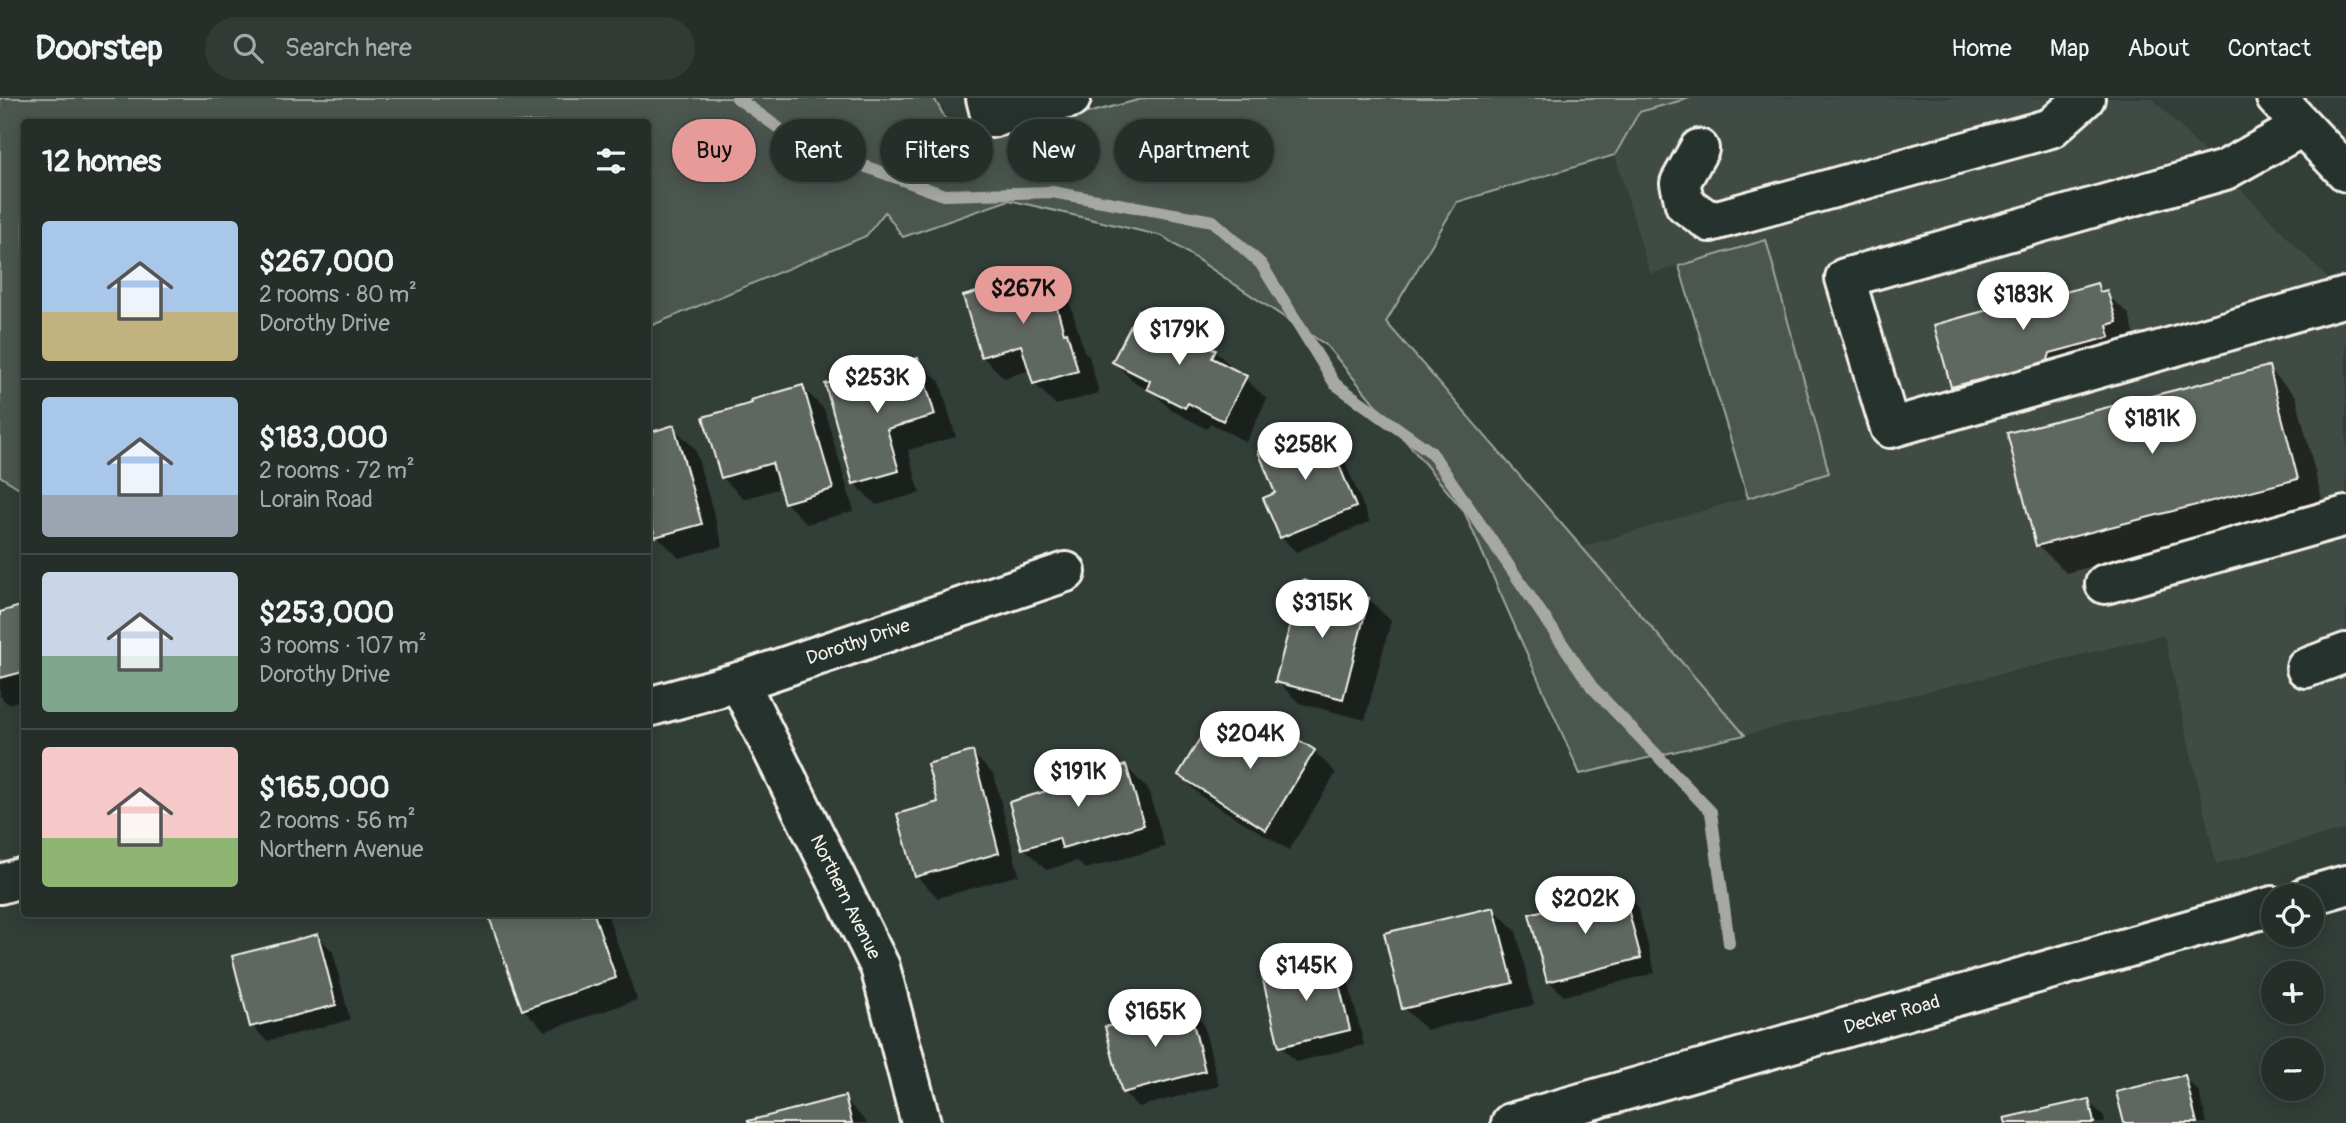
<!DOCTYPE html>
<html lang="en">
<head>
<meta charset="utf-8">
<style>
	body { margin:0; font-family:Pangolin,sans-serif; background:#323a36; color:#f1f3f6; height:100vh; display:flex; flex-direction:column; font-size:26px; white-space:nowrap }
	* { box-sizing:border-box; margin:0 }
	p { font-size:23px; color:#a4a8a8 }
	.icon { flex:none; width:38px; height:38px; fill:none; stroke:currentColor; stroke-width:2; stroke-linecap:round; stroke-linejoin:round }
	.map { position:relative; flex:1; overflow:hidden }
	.sheet { position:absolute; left:21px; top:21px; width:630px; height:798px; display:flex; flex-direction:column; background:#262e2a; border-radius:7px; box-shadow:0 4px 18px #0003,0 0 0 2px #424a47 }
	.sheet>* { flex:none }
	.banner { position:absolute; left:672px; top:21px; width:665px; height:63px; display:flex; gap:14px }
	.fabs { position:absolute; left:2261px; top:786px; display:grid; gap:14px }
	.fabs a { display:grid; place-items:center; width:63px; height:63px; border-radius:50%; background:#262e2a; box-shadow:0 4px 18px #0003,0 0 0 2px #424a47; font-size:35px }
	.price { position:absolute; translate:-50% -60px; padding:0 16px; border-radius:24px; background:#fff; color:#222; font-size:23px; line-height:46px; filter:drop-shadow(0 2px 4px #0008) }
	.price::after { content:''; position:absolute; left:50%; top:42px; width:21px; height:16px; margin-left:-10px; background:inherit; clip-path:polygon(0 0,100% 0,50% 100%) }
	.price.active { background:#e69b98; color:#111 }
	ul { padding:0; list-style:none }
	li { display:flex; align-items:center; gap:21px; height:175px; padding:0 21px }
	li+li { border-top:2px solid #424a47 }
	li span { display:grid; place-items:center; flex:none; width:196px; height:140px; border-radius:7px; color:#555 }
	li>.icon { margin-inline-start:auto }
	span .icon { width:84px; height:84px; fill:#fffc; stroke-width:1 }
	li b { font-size:30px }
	h2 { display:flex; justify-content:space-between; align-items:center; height:84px; padding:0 21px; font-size:30px }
	.chip { padding:0 24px; border-radius:32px; background:#262e2a; box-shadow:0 4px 18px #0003,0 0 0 2px #424a47; font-size:24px; line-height:63px }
	.chip.active { background:#e69b98; color:#111 }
	header { display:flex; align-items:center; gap:42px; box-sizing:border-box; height:98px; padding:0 35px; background:#262e2a; border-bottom:2px solid #424a47 }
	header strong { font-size:33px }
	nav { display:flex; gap:38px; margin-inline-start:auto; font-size:24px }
	.search { width:490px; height:63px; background:#323a36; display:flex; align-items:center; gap:18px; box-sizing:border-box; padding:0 24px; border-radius:38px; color:#a4a8a8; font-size:26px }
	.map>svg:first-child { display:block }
</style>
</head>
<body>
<header>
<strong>Doorstep</strong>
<div class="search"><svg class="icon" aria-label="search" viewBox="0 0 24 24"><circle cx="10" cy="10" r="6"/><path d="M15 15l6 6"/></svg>Search here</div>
<nav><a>Home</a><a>Map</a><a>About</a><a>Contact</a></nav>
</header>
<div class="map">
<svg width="2346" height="1025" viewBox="0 0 2346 1025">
	<rect width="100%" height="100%" fill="#323e38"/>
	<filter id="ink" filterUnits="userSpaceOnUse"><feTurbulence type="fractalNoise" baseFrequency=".0143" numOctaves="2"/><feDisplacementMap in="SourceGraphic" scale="14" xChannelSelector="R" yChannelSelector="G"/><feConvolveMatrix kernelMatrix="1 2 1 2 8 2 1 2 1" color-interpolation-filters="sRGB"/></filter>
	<g filter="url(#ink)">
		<path fill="#404b44" d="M 1690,0 L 2152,0 L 2346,199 L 2346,731 L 2216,766 L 2164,537 L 1745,637 L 1582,449 L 1829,375 L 1766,142 L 1650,176 L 1615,57 L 1639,14 Z"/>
		<g fill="#4c564f" stroke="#a0a49c" stroke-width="2">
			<path d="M 0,0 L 934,0 L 951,31 L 990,40 L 1146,0 L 1690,0 L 1639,14 L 1615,57 L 1457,104 L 1386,224 L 1745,637 L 1580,676 L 1464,413 L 1326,247 L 1162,138 L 1009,102 L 903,139 L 885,114 L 866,138 L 648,229 L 648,24 L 24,24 L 24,393 L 0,378 Z"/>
			<path d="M 1766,142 L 1829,375 L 1748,400 L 1679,168 Z"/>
		</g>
		<g fill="#0007">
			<path d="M 1046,176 L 1068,198 L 1084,253 L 1089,258 L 1099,295 L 1056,307 L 1034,285 L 1031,272 L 1004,280 L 982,258 Z"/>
			<path d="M 2051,186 L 2062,197 L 2096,187 L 2129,216 L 2137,246 L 1975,311 L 1953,289 L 1936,228 L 1994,212 Z"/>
			<path d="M 1215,253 L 1267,301 L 1246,344 L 1210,325 L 1207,331 L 1171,312 L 1153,294 L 1136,286 L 1114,264 Z"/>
			<path d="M 918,262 L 940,284 L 956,339 L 908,352 L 920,395 L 876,407 L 854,385 Z"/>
			<path d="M 2268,270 L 2296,298 L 2324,409 L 2066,475 L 2038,447 Z"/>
			<path d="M 802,289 L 824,311 L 854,413 L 807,426 L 785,404 L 781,390 L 744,401 L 722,379 Z"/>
			<path d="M 673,329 L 695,351 L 723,448 L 679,460 L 657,438 L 653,426 L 648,427 L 648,336 Z"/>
			<path d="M 1322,330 L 1337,345 L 1370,424 L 1296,454 L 1281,439 L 1278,396 Z"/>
			<path d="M 1369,501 L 1391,523 L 1365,622 L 1299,605 L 1277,583 Z"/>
			<path d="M 24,508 L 24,601 L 8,606 L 0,598 L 0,515 Z"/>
			<path d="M 1314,653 L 1336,675 L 1289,752 L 1202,699 L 1180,677 L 1236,659 Z"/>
			<path d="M 972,655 L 994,677 L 1019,777 L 938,800 L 916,778 L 940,706 Z"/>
			<path d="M 1126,669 L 1148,691 L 1165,749 L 1085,771 L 1077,763 L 1046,772 L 1024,750 L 1048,694 L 1085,675 L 1089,679 Z"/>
			<path d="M 1623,794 L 1638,809 L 1655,875 L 1564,898 L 1549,883 Z"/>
			<path d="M 1494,811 L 1516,833 L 1534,907 L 1426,932 L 1404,910 Z"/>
			<path d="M 490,816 L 607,816 L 637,902 L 545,933 L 523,911 Z"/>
			<path d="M 318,838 L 333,854 L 350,922 L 267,943 L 252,928 Z"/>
			<path d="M 1332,863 L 1347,878 L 1364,947 L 1296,964 L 1281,948 Z"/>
			<path d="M 1188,910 L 1203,925 L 1219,988 L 1138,1009 L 1123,994 Z"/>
			<path d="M 2184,979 L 2199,994 L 2207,1025 L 2126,1025 Z"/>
			<path d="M 844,1000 L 867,1025 L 751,1025 Z"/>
			<path d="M 2088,1003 L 2104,1018 L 2105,1025 L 2007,1025 Z"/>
		</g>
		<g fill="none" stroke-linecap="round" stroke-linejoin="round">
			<path stroke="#a6a9a1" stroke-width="12" d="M 737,0 L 798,44 L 944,97 L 1052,94 L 1213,123 L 1261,166 L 1335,286 L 1431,354 L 1592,589 L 1711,714 L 1729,845"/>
		</g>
		<g fill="#5f6861" stroke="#f4f1e8" stroke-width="2">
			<path d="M 1047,174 L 1064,235 L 1067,234 L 1078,273 L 1033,286 L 1021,247 L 981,259 L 963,198 Z"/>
			<path d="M 2051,184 L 2055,197 L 2097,185 L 2100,194 L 2107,192 L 2117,224 L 2107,227 L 2110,239 L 2050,255 L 2046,269 L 2030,274 L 2009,274 L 1951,289 L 1934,227 L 1991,211 L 1989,202 Z"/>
			<path d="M 1139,212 L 1216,252 L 1212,260 L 1247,278 L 1223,323 L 1188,305 L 1185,310 L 1147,291 L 1150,283 L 1112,264 Z"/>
			<path d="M 918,260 L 935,317 L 887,331 L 899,373 L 853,386 L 825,286 Z"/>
			<path d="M 2269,268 L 2298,381 L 2036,448 L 2007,335 Z"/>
			<path d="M 803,287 L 833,391 L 784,405 L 772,365 L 721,380 L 703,319 L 752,305 L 751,302 Z"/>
			<path d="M 674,327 L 702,426 L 655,439 L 648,411 L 648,335 Z"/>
			<path d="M 1323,327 L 1356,409 L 1280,440 L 1263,400 L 1275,395 L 1258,353 Z"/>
			<path d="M 1302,482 L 1369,500 L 1343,601 L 1275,584 Z"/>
			<path d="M 24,507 L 24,578 L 23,574 L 0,580 L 0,514 Z"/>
			<path d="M 1260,618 L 1315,652 L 1266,732 L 1178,677 L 1202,637 L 1236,657 Z"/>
			<path d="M 973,653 L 999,755 L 915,779 L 897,716 L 938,704 L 927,666 Z"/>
			<path d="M 1126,667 L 1144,727 L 1062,750 L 1059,740 L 1022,751 L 1009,704 L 1046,693 L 1043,685 L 1085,673 L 1087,678 Z"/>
			<path d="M 1623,792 L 1641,860 L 1547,884 L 1529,816 Z"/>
			<path d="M 1494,809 L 1513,885 L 1402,911 L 1384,835 Z"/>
			<path d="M 488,816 L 594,816 L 616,880 L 522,912 Z"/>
			<path d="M 318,836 L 336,907 L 250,929 L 232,858 Z"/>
			<path d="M 1333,861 L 1350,932 L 1279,949 L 1262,878 Z"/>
			<path d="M 1189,908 L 1205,973 L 1122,995 L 1105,929 Z"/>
			<path d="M 2185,977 L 2197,1025 L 2124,1025 L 2116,994 Z"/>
			<path d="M 845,998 L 852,1025 L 749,1025 L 748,1023 Z"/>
			<path d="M 2089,1001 L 2094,1025 L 2006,1025 L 2004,1020 Z"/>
		</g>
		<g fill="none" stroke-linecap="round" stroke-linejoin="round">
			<g stroke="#f4f1e8" stroke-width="44">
				<g id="minor">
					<path d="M 986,0 L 991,20 L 1071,0"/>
					<path d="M 2302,29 L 2225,72 L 1845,180 L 1890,330 L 2346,199"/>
					<path d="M 1699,51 L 1680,85 L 1685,106 L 1710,124 L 2051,30 L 2085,0"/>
					<path d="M 2105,486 L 2346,418"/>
					<path d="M 2306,570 L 2346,555"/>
					<path id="s1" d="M 739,584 L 880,869 L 921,1025"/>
					<path id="s2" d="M 648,609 L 739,584 L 1066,474"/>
					<path d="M 0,786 L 24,779"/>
					<path d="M 2308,798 L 2346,787"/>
					<path id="s3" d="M 1511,1025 L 2273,808"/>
				</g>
			</g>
			<g stroke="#f4f1e8" stroke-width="44">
				<path id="major" d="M 2276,0 L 2346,74"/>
			</g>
			<use href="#minor" stroke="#26332d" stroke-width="38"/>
			<use href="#major" stroke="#26332d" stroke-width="38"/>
		</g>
	</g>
	<g text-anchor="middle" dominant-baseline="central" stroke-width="5" stroke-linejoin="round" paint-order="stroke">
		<g font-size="19" fill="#f4f1e8" stroke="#26332d">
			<text stroke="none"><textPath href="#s2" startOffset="220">Dorothy Drive</textPath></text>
			<text stroke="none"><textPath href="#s1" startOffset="240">Northern Avenue</textPath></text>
			<text stroke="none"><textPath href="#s3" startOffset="396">Decker Road</textPath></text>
		</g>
	</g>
</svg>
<div class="fabs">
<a><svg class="icon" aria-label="locate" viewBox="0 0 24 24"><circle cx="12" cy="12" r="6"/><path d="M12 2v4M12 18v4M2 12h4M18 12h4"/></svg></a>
<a>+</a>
<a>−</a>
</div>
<b class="price active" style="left:1023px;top:228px">$267K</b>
<b class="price" style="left:2023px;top:234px">$183K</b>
<b class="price" style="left:1179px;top:269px">$179K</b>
<b class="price" style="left:877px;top:317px">$253K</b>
<b class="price" style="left:2152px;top:358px">$181K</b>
<b class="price" style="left:1305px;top:384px">$258K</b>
<b class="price" style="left:1322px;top:542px">$315K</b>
<b class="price" style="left:1250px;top:673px">$204K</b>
<b class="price" style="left:1078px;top:711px">$191K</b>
<b class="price" style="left:1585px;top:838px">$202K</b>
<b class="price" style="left:1306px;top:905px">$145K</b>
<b class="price" style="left:1155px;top:951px">$165K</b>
<div class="banner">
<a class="chip active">Buy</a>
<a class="chip">Rent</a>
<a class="chip">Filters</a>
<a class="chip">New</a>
<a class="chip">Apartment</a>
</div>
<section class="sheet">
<h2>12 homes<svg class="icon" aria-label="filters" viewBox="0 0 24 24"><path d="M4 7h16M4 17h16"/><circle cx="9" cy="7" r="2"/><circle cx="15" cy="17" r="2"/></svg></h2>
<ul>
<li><span style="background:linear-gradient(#a9c7e8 65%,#c2b280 0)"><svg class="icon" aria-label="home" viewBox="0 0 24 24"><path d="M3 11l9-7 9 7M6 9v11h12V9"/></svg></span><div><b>$267,000</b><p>2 rooms · 80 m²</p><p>Dorothy Drive</p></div></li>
<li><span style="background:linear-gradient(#a9c7e8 70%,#9aa5b1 0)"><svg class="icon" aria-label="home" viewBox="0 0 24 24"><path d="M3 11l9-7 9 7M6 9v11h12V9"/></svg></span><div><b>$183,000</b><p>2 rooms · 72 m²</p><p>Lorain Road</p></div></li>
<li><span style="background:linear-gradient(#c9d6e8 60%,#7fa58c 0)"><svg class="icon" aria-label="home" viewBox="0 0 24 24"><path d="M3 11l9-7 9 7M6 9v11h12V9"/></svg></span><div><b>$253,000</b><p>3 rooms · 107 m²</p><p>Dorothy Drive</p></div></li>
<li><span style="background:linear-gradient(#f6c9c9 65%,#8fb573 0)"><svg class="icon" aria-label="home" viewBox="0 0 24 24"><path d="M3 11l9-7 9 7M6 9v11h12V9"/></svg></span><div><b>$165,000</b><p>2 rooms · 56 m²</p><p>Northern Avenue</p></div></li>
</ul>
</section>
</div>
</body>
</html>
